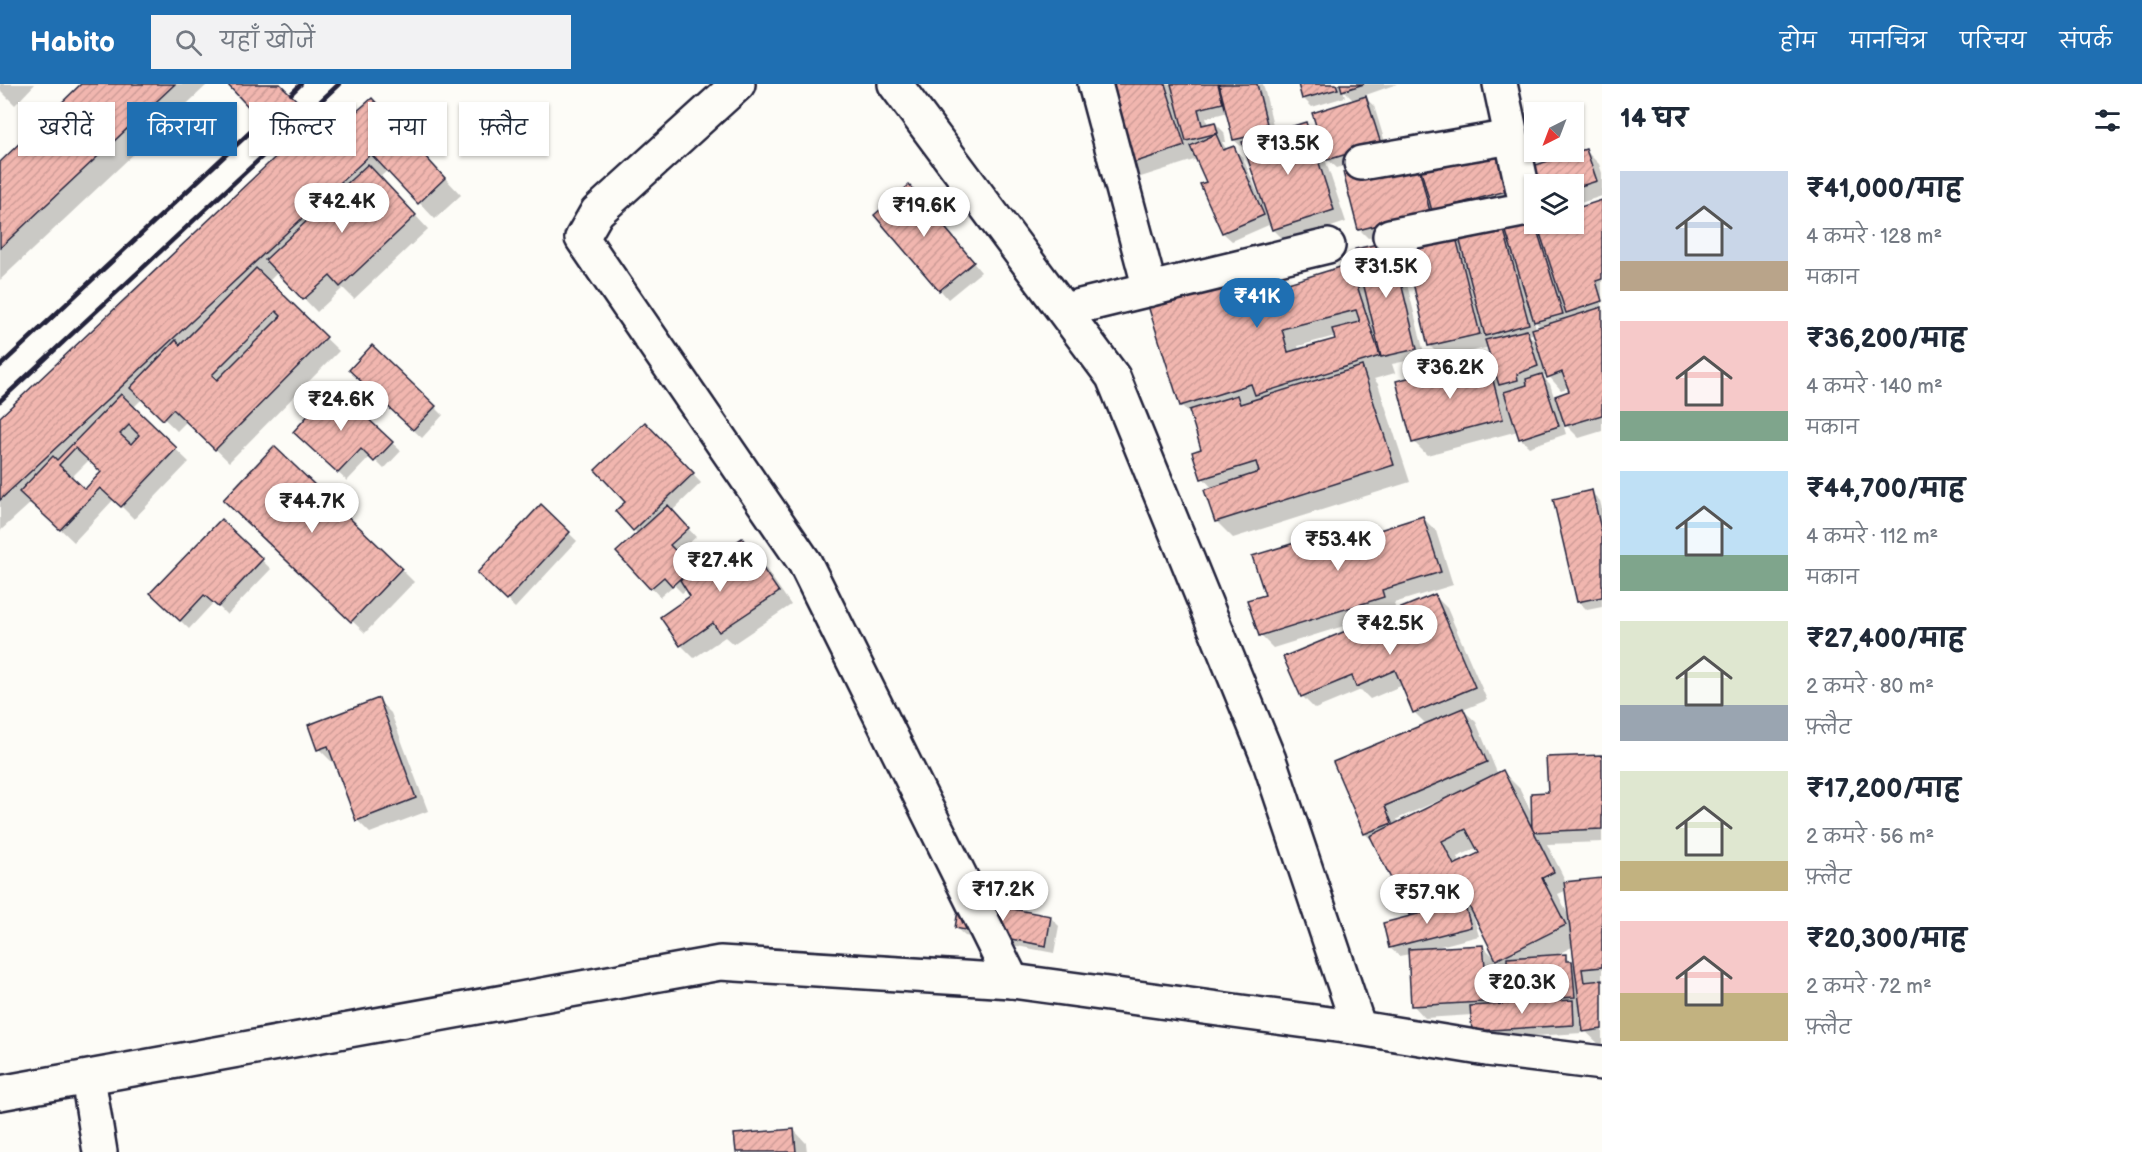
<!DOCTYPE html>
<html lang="hi">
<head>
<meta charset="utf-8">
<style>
	body { margin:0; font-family:"Balsamiq Sans","Playpen Sans Deva",sans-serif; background:#f2f2f3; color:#1f2937; height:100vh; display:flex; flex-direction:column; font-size:22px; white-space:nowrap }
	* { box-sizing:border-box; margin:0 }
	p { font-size:20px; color:#747a83 }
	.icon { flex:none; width:33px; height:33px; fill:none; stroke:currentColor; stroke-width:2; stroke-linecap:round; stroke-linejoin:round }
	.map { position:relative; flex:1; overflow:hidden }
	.panel { display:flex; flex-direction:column; background:#fff; width:540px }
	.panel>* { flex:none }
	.hud { position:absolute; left:18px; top:18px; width:570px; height:54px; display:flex; gap:12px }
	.needle { width:39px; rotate:222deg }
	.fabs { position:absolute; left:1524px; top:18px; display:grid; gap:12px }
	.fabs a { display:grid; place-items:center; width:60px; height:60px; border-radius:0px; background:#fff; box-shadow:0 2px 4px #0004; font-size:30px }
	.price { position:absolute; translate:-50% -51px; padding:0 14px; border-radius:21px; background:#fff; color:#222; font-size:20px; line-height:39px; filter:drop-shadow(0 2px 3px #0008) }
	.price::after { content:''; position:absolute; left:50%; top:36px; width:18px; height:14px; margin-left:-9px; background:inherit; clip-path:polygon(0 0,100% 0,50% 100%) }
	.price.on { background:#1f6fb2; color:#fff }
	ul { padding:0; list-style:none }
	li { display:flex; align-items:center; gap:18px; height:150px; padding:0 18px }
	li span { display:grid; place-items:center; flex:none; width:168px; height:120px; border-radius:0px; color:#555 }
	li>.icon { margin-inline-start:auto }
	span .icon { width:72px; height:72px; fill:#fffc; stroke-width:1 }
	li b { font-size:26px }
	h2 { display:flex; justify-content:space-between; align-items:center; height:72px; padding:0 18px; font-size:26px }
	.pill { padding:0 21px; border-radius:0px; background:#fff; box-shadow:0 2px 4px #0004; font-size:21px; line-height:54px }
	.pill.on { background:#1f6fb2; color:#fff }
	header { display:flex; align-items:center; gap:36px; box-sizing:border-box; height:84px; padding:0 30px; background:#1f6fb2; color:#fff }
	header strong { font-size:28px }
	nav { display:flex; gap:33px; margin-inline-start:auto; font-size:21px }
	.search { width:420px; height:54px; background:#f2f2f3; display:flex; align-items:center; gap:15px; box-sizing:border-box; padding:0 21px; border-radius:0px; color:#747a83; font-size:22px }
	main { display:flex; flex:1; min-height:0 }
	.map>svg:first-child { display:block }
</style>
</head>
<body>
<header>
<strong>Habito</strong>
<div class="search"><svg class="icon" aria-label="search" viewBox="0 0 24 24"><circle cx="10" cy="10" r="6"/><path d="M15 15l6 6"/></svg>यहाँ खोजें</div>
<nav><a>होम</a><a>मानचित्र</a><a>परिचय</a><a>संपर्क</a></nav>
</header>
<main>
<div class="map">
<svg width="1602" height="1068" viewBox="0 0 1602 1068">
	<defs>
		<pattern id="building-hatch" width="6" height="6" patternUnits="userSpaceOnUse" patternTransform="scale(1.5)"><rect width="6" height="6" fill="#f1b6af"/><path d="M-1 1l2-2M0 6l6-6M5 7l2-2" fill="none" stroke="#ce9c97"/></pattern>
	</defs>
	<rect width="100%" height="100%" fill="#fdfcf7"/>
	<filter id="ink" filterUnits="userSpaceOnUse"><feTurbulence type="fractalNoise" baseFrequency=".0167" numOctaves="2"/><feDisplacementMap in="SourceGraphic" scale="12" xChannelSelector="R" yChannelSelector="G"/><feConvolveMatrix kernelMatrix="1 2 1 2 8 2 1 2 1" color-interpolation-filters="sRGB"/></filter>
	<g filter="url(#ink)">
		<g fill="#0003" fill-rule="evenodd">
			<path d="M 0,0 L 35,0 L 15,21 L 0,6 Z"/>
			<path d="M 84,0 L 208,0 L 0,196 L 0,81 Z"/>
			<path d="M 229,0 L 279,0 L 331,52 L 372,16 L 461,111 L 435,135 L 388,86 L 380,93 L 428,145 L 354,215 L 343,204 L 317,228 L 278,188 L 268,198 L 339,267 L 229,378 L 187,337 L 177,347 L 143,314 L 133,324 L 189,378 L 134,435 L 114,415 L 74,458 L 32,418 L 0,447 L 0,335 L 289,63 ZM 89,376 L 102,388 L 85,407 L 71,394 Z"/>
			<path d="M 1120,0 L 1218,0 L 1222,4 L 1221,0 L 1263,0 L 1275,49 L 1305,40 L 1322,56 L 1354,17 L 1343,6 L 1345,13 L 1312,23 L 1303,14 L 1299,0 L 1397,0 L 1363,12 L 1374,22 L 1388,68 L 1337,84 L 1324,72 L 1346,138 L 1286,158 L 1273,145 L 1271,140 L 1232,157 L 1223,149 L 1202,101 L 1208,99 L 1197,75 L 1122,99 ZM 1228,28 L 1234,56 L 1243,64 L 1246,64 L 1262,113 L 1260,114 L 1242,72 L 1233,64 L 1227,66 L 1222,58 L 1226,58 L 1224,48 L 1215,39 L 1208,41 L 1206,34 Z"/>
			<path d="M 1495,56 L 1517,114 L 1438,137 L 1368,154 L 1359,145 L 1345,89 Z"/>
			<path d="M 1586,67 L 1599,80 L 1602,89 L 1602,112 L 1574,121 L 1575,126 L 1602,117 L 1602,347 L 1579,354 L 1562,337 L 1566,350 L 1529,363 L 1520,354 L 1518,347 L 1427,371 L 1414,358 L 1486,275 L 1495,284 L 1489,263 L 1443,275 L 1430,262 L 1405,162 L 1499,132 L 1522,87 ZM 1534,100 L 1574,100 L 1574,140 L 1534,140 ZM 1534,236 L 1541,244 L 1536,245 ZM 1535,249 L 1538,260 L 1529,251 ZM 1547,290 L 1561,306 L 1569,303 L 1570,308 L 1554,313 L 1550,300 L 1542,292 Z"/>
			<path d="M 917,112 L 981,188 L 948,215 L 876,131 Z"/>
			<path d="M 1391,159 L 1399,168 L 1425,273 L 1392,280 L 1395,289 L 1374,295 L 1378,300 L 1410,398 L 1233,454 L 1216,437 L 1213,405 L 1203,394 L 1203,366 L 1193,333 L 1181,321 L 1145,207 L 1267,191 L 1272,206 L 1349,181 L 1364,196 ZM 1335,252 L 1337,256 L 1299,266 L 1298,262 Z"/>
			<path d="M 359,295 L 435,323 L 443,331 L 422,354 Z"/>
			<path d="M 645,340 L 701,399 L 672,427 L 696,453 L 677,470 L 694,488 L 742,456 L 755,469 L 791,521 L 733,560 L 725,553 L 694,574 L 681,561 L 692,512 L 687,505 L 682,509 L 674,501 L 660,513 L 618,468 L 638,450 L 617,427 L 627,418 Z"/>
			<path d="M 303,356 L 392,359 L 401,367 L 384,385 L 371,372 L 347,397 Z"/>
			<path d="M 1591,408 L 1600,417 L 1602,425 L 1602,523 L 1587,526 L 1578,517 Z"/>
			<path d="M 541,422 L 577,457 L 515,524 L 479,489 Z"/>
			<path d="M 237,429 L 401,485 L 414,498 L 365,549 Z"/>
			<path d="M 1423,434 L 1436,447 L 1453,501 L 1394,519 L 1396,527 L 1434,511 L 1447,524 L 1487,616 L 1463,626 L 1476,638 L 1498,691 L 1503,688 L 1520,705 L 1534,734 L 1549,709 L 1602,672 L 1602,758 L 1547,760 L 1567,800 L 1602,796 L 1602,963 L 1582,944 L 1582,949 L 1482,955 L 1473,946 L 1472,931 L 1425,934 L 1413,921 L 1410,870 L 1399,872 L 1390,864 L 1413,833 L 1375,759 L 1365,750 L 1335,679 L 1427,641 L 1414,628 L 1403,601 L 1370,615 L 1361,606 L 1315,625 L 1302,612 L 1285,574 L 1393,529 L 1392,527 L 1273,564 L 1260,551 L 1266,512 L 1356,442 L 1366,452 ZM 1442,715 L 1443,718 L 1399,740 L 1397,735 ZM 1477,764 L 1481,770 L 1460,780 L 1457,773 ZM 1567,806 L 1570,835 L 1558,810 ZM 1472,828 L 1497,875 L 1505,882 L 1496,883 L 1496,875 L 1483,862 L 1432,864 L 1479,852 ZM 1574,862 L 1577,883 L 1565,872 L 1552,873 Z"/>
			<path d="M 221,437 L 271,485 L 227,531 L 214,518 L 189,545 L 152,509 Z"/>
			<path d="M 378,616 L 391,629 L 428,727 L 370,749 L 357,736 L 335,677 L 332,678 L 319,665 Z"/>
			<path d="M 1050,833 L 1059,842 L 1054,869 L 965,852 L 956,844 Z"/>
			<path d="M 794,1046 L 806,1059 L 807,1068 L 738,1068 Z"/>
		</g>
		<g fill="url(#building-hatch)" stroke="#22223b" stroke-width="1.5" fill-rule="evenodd">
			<path d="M 81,0 L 175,0 L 0,164 L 0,78 Z"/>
			<path d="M 227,0 L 280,0 L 331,50 L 372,14 L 445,94 L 418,120 L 371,70 L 0,416 L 0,333 L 286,63 Z"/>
			<path d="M 1115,0 L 1165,0 L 1185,62 L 1108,87 L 1083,10 Z"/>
			<path d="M 1171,0 L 1218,0 L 1223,19 L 1198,25 L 1202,41 L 1215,38 L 1218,49 L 1186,57 Z"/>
			<path d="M 1219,0 L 1257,0 L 1269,48 L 1233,56 Z"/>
			<path d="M 1298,0 L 1336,0 L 1338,5 L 1302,15 Z"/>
			<path d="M 1340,0 L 1364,0 L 1342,7 Z"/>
			<path d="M 1366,12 L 1381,60 L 1327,76 L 1312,29 Z"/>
			<path d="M 1306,38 L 1334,126 L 1272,146 L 1242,58 Z"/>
			<path d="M 1216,50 L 1223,66 L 1234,62 L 1264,131 L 1222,149 L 1200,100 L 1206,98 L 1190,62 Z"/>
			<path d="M 1496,54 L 1510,106 L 1432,127 L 1418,75 Z"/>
			<path d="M 1586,65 L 1597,97 L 1574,104 L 1574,100 L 1534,100 L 1520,86 Z"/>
			<path d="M 1416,71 L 1430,128 L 1358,146 L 1343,88 Z"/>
			<path d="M 368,80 L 416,131 L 340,203 L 330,192 L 303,216 L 265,176 Z"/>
			<path d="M 909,101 L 974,178 L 939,207 L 874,131 Z"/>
			<path d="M 1602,116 L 1602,195 L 1596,197 L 1602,217 L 1566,229 L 1537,140 L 1574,140 L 1574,125 Z"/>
			<path d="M 1500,128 L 1534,136 L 1563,230 L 1534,238 Z"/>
			<path d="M 1500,131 L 1529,240 L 1485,252 L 1456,142 Z"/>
			<path d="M 1453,141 L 1480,250 L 1428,262 L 1404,161 Z"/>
			<path d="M 1391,157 L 1417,265 L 1381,273 L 1355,165 Z"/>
			<path d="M 1251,173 L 1262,207 L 1350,180 L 1380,272 L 1255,311 L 1251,300 L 1180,322 L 1143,206 ZM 1356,226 L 1360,238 L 1332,245 L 1335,255 L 1288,268 L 1282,245 Z"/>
			<path d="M 256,184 L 327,253 L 215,366 L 173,325 L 163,336 L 130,304 L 176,256 L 180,261 ZM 276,227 L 281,232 L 217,296 L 212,291 Z"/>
			<path d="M 1602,223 L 1602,331 L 1565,342 L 1555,312 L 1569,307 L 1562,288 L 1547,294 L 1532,245 Z"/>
			<path d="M 1527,246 L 1538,282 L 1517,290 L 1518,296 L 1499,301 L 1485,256 Z"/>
			<path d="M 372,261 L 436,322 L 413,346 L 349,286 Z"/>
			<path d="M 1487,273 L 1503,335 L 1412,359 L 1396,297 Z"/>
			<path d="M 1362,282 L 1394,381 L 1215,438 L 1204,406 L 1259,388 L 1256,378 L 1201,395 L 1192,368 L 1201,365 L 1189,326 L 1237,311 L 1240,320 Z"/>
			<path d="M 1542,290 L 1559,342 L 1519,355 L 1504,308 L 1527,301 L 1526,295 Z"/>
			<path d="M 334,303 L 393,358 L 374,378 L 361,365 L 338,389 L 293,348 Z"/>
			<path d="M 121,310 L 177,364 L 121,423 L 100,404 L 60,446 L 19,408 L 53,372 L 57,376 ZM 129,341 L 139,351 L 131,360 L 120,350 ZM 75,364 L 101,388 L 85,405 L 59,381 Z"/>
			<path d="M 645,338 L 694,389 L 633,447 L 615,427 L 625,418 L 595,386 Z"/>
			<path d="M 274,362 L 402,484 L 351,538 L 223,416 Z"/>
			<path d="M 1592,406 L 1602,450 L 1602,513 L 1577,518 L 1553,415 Z"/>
			<path d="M 541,420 L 570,448 L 506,517 L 477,489 Z"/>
			<path d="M 668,421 L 689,444 L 670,461 L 692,484 L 672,502 L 664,493 L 650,505 L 616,468 Z"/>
			<path d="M 1423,432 L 1441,488 L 1382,506 L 1384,513 L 1259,552 L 1247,516 L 1265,511 L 1252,472 L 1357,440 L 1361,452 Z"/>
			<path d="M 221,435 L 263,475 L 218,523 L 204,511 L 180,537 L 150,509 Z"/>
			<path d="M 742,454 L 779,508 L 719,548 L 713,539 L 680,562 L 660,533 L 690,512 L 680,496 Z"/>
			<path d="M 1435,510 L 1475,603 L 1413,629 L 1395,586 L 1356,603 L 1352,592 L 1301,613 L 1283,573 Z"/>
			<path d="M 379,614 L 416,714 L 356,737 L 328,662 L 317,666 L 308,641 Z"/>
			<path d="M 1463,624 L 1487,678 L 1385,722 L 1392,739 L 1364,750 L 1333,678 Z"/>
			<path d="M 1602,671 L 1602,745 L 1532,748 L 1531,709 L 1548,708 L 1546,673 Z"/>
			<path d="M 1503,686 L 1554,788 L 1542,794 L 1566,841 L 1496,876 L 1461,806 L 1409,831 L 1370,752 ZM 1466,745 L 1479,769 L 1454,781 L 1442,757 Z"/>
			<path d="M 1602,794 L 1602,883 L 1582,885 L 1584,898 L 1602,896 L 1602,945 L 1583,948 L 1564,798 Z"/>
			<path d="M 960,815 L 1051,832 L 1046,862 L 955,844 Z"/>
			<path d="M 1464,818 L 1471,843 L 1389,864 L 1383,839 Z"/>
			<path d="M 1483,861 L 1485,882 L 1507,881 L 1507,874 L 1566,870 L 1566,877 L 1572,877 L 1575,913 L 1411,922 L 1408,865 Z"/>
			<path d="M 1573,916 L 1574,941 L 1472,947 L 1470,922 Z"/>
			<path d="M 794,1045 L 796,1068 L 736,1068 L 734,1050 Z"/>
		</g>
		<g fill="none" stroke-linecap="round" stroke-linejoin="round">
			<g stroke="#22223b" stroke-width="38">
				<g id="minor">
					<path d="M 738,0 L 597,128 L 582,154 L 805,479 L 1012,897"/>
					<path d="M 895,0 L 1113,293 L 1269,676 L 1359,944"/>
					<path d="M 1095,0 L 1150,205"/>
					<path d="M 1361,79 L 1511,53"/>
					<path d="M 1390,152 L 1527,125 L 1500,0"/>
					<path d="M 1064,226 L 1328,162"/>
					<path d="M 88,994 L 100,1068"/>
					<path d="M 0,1009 L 720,879 L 1012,897 L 1359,944 L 1487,965 L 1602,979"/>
				</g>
			</g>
			<use href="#minor" stroke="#fdfcf7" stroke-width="33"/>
			<g stroke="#22223b" stroke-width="4.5">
				<path d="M 291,10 L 301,0"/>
				<path d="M 309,28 L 339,0"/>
				<path d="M 0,282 L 262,37"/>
				<path d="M 0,317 L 280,56"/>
			</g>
		</g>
	</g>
</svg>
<div class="fabs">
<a><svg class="needle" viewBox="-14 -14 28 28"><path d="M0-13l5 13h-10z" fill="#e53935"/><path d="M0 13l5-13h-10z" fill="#747a83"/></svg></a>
<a><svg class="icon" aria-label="layers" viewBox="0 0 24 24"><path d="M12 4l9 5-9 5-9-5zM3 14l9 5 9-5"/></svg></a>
</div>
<b class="price" style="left:1288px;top:92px">₹13.5K</b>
<b class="price" style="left:342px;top:150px">₹42.4K</b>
<b class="price" style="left:924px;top:154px">₹19.6K</b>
<b class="price" style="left:1386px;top:215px">₹31.5K</b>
<b class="price on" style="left:1257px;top:245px">₹41K</b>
<b class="price" style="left:1450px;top:316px">₹36.2K</b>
<b class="price" style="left:341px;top:348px">₹24.6K</b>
<b class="price" style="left:312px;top:450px">₹44.7K</b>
<b class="price" style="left:1338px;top:488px">₹53.4K</b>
<b class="price" style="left:720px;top:509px">₹27.4K</b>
<b class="price" style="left:1390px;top:572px">₹42.5K</b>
<b class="price" style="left:1003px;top:838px">₹17.2K</b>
<b class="price" style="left:1427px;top:841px">₹57.9K</b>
<b class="price" style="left:1522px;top:931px">₹20.3K</b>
<div class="hud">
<a class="pill">खरीदें</a>
<a class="pill on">किराया</a>
<a class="pill">फ़िल्टर</a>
<a class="pill">नया</a>
<a class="pill">फ़्लैट</a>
</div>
</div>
<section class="panel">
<h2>14 घर<svg class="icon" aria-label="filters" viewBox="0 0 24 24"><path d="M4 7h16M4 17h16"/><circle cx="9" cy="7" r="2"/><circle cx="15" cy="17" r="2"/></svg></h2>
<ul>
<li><span style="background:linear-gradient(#c9d6e8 75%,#b9a48a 0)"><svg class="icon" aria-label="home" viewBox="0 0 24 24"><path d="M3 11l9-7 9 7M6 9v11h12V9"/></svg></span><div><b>₹41,000/माह</b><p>4 कमरे · 128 m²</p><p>मकान</p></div></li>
<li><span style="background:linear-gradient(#f6c9c9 75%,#7fa58c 0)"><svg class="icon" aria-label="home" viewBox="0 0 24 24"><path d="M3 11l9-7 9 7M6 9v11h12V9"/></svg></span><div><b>₹36,200/माह</b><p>4 कमरे · 140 m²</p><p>मकान</p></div></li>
<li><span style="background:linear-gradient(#bfe0f5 70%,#7fa58c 0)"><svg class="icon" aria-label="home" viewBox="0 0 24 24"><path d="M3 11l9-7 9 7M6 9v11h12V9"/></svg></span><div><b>₹44,700/माह</b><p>4 कमरे · 112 m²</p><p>मकान</p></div></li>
<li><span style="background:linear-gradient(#dfe7d0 70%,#9aa5b1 0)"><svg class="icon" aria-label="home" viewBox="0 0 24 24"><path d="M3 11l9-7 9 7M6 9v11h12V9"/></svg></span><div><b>₹27,400/माह</b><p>2 कमरे · 80 m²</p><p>फ़्लैट</p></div></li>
<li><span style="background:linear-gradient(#dfe7d0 75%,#c2b280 0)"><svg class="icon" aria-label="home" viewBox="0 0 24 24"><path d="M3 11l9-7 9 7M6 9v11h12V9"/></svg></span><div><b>₹17,200/माह</b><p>2 कमरे · 56 m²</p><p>फ़्लैट</p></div></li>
<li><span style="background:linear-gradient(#f6c9c9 60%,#c2b280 0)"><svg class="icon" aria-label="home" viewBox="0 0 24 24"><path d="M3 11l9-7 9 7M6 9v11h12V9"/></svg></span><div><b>₹20,300/माह</b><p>2 कमरे · 72 m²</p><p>फ़्लैट</p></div></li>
</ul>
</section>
</main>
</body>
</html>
